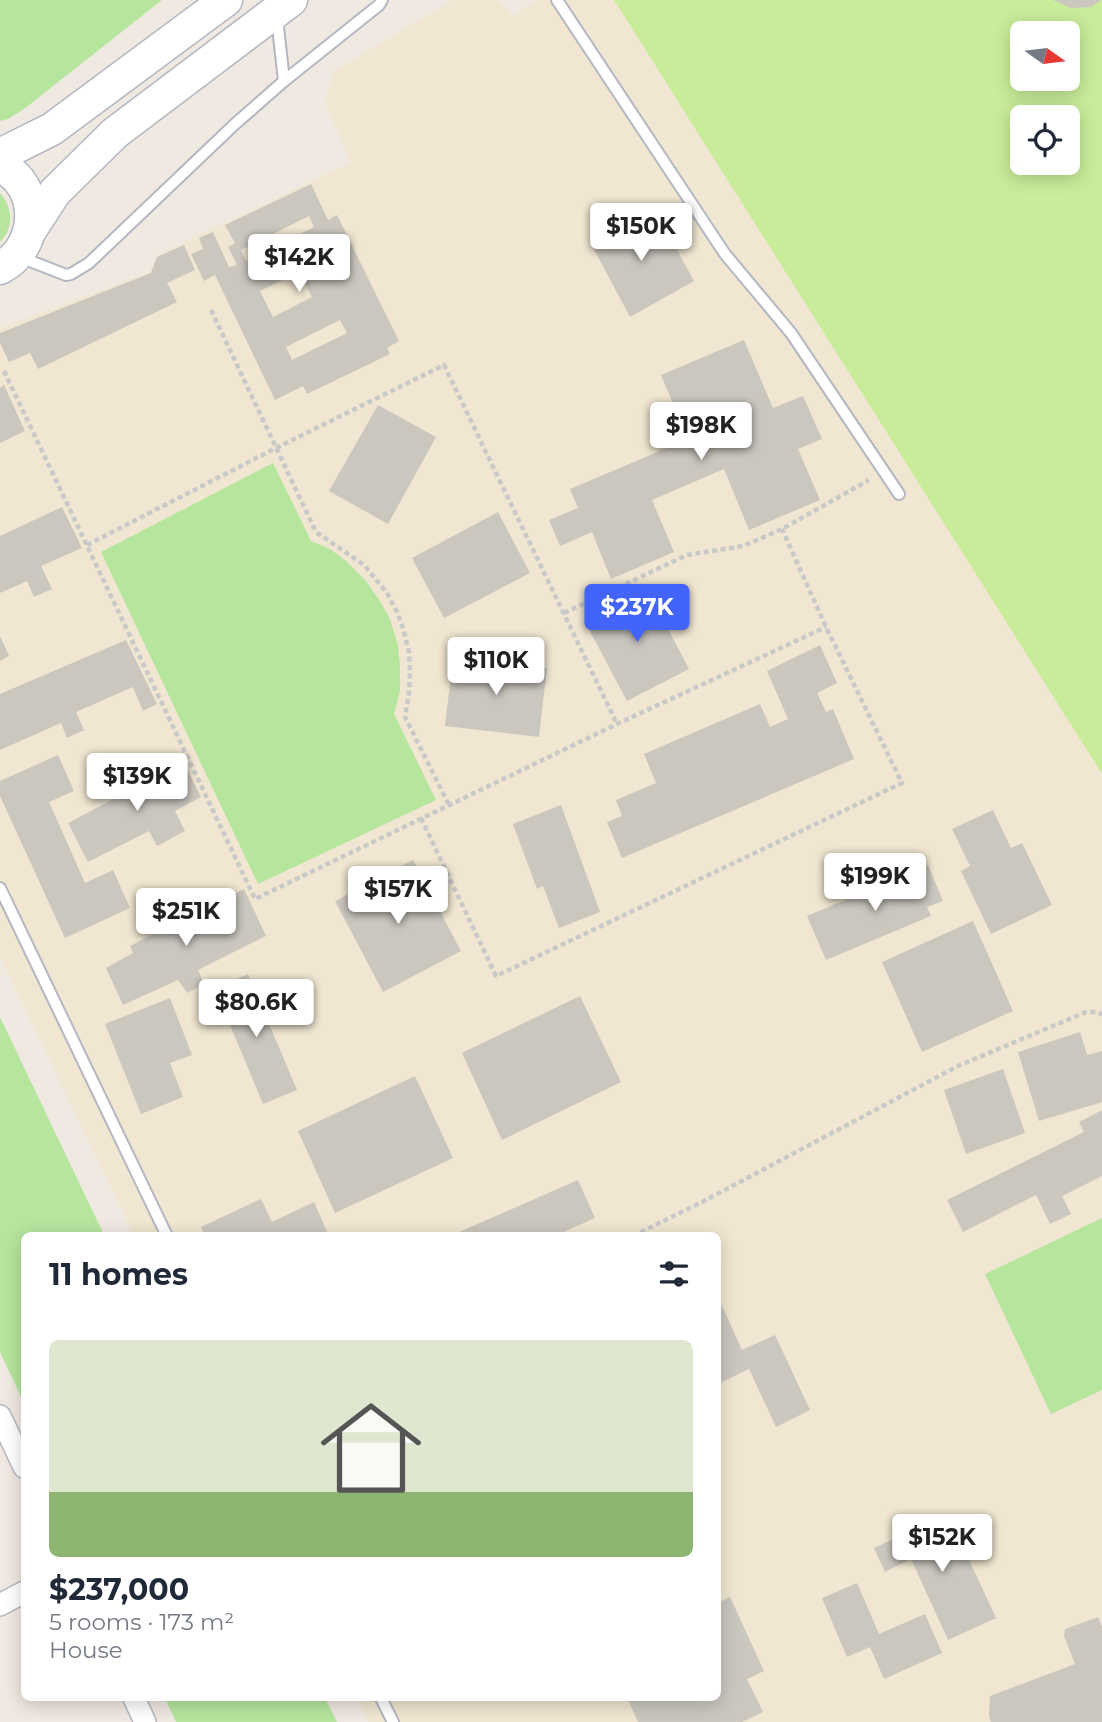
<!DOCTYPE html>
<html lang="en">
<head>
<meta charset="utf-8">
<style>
	body { margin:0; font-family:Montserrat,sans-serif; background:#f6f6f7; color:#1f2937; height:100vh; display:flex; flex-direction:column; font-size:26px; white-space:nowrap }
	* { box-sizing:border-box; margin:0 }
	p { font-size:23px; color:#747a83 }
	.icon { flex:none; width:38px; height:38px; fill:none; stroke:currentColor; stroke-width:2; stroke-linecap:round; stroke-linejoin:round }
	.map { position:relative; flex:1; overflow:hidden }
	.details { position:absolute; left:21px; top:1232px; width:700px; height:469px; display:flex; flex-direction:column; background:#fff; border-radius:10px; box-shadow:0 4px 18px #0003 }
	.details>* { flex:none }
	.needle { width:46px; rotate:104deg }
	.controls { position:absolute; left:1010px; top:21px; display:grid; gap:14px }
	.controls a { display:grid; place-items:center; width:70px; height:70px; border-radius:10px; background:#fff; box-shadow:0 4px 18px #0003; font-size:35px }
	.price { position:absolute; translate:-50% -60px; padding:0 16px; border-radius:7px; background:#fff; color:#222; font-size:23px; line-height:46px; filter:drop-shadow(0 2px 4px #0008) }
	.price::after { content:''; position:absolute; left:50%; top:42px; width:21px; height:16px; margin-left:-10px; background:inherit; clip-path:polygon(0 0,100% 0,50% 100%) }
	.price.selected { background:#4264fb; color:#fff }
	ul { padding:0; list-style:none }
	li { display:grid; align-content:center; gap:14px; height:371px; padding:0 28px }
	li+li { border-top:2px solid #e0e1e3 }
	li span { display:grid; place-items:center; height:217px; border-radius:10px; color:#555 }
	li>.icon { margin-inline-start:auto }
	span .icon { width:126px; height:126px; fill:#fffc; stroke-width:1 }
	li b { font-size:30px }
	h2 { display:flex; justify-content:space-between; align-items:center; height:84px; padding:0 28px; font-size:30px }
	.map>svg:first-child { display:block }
</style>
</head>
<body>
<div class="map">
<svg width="1102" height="1722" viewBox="0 0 1102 1722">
	<rect width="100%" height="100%" fill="#efe9e1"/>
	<path fill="#f0e6d1" d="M 453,0 L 498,0 L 513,16 L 537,0 L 614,0 L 1102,774 L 1102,1722 L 369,1722 L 357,1698 L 718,1698 L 718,1236 L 134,1235 L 0,957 L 0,328 L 150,272 L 156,256 L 351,162 L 325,103 L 334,71 Z"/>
	<g fill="#b6e59e">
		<path d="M 0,0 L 162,0 L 24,109 L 8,119 L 0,121 Z"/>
		<path d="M 0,193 C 13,207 14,228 0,242 Z"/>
		<path d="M 273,463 L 311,541 L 330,549 L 346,561 L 365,580 L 380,601 L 390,619 L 398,646 L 400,667 L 400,691 L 394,714 L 436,800 L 258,884 L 101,552 Z"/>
		<path d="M 0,1017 L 104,1235 L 24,1236 L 24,1403 L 0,1352 Z"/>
		<path d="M 1102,1218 L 1102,1390 L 1051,1414 L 985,1274 Z"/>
		<path d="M 165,1698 L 325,1698 L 337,1722 L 176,1722 Z"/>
	</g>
	<path fill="#c9ec9a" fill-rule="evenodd" d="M 614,0 L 1102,0 L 1102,774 ZM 1022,33 L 1068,33 L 1068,79 L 1022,79 ZM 1022,117 L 1068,117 L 1068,163 L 1022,163 Z"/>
	<g fill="#cbc7bf" fill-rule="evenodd">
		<path d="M 1053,0 L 1101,0 L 1091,7 L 1071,8 Z"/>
		<path d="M 311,184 L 328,220 L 337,215 L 399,341 L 387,348 L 390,354 L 307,394 L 303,386 L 275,400 L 215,275 L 204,281 L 191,254 L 203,249 L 199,238 L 213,232 L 229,267 L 237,265 L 228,247 L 235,243 L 225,225 ZM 309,216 L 314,227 L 246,261 L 241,250 ZM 299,272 L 312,297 L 273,317 L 260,291 ZM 340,320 L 347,333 L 292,360 L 286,347 Z"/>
		<path d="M 638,214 L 645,226 L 660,218 L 694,281 L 630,317 L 589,240 Z"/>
		<path d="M 184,245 L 195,270 L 167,283 L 177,302 L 38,369 L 30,353 L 9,362 L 0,343 L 0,333 L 151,273 L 157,257 Z"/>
		<path d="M 744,340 L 773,408 L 803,396 L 822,439 L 798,449 L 820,500 L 749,530 L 724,469 L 652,500 L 674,552 L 611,579 L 592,532 L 560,546 L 549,520 L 578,508 L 570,489 L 688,439 L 661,375 Z"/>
		<path d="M 4,385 L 25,431 L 0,443 L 0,388 Z"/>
		<path d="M 378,405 L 436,437 L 388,524 L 329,491 Z"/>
		<path d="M 62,507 L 82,548 L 41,566 L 52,589 L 34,597 L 27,581 L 0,593 L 0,536 Z"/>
		<path d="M 498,512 L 530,573 L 444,618 L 412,558 Z"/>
		<path d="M 646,587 L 689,669 L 627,701 L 584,620 Z"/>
		<path d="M 0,636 L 9,656 L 0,661 Z"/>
		<path d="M 126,640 L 157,704 L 143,711 L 133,687 L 76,712 L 84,730 L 67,738 L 61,723 L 0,750 L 0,694 Z"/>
		<path d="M 820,645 L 837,683 L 817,693 L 826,712 L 833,709 L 854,759 L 622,858 L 607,822 L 622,816 L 616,800 L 656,783 L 644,754 L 760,704 L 770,727 L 788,719 L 767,671 Z"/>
		<path d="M 453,658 L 547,668 L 539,737 L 445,726 Z"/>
		<path d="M 58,755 L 74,791 L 49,802 L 85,883 L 113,870 L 130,908 L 65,938 L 0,796 L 0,781 Z"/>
		<path d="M 185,765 L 201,797 L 175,811 L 185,831 L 157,846 L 149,831 L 88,862 L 68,823 L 127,792 L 123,784 L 153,769 L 158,778 Z"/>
		<path d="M 561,805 L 600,912 L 559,928 L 543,886 L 537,889 L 513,824 Z"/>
		<path d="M 993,810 L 1011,848 L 1022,843 L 1052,905 L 991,934 L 961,871 L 970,866 L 952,829 Z"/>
		<path d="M 413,860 L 461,951 L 383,992 L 335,901 Z"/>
		<path d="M 928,865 L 943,901 L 927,907 L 931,916 L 826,960 L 807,916 Z"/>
		<path d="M 244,889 L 266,936 L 198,970 L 204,984 L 187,993 L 178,980 L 123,1005 L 106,968 L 133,953 L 130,946 L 157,932 L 154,925 L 186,908 L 189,916 Z"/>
		<path d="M 973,921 L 1013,1011 L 922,1052 L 882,962 Z"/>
		<path d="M 248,974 L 297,1090 L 263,1104 L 215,989 Z"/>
		<path d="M 580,996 L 621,1082 L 502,1140 L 462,1053 Z"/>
		<path d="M 170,998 L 192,1055 L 170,1063 L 183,1097 L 141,1114 L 105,1024 Z"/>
		<path d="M 1080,1032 L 1087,1055 L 1102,1051 L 1102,1102 L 1039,1121 L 1018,1052 Z"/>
		<path d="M 1003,1069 L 1025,1133 L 966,1154 L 944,1090 Z"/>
		<path d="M 415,1076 L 453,1158 L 335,1213 L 298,1131 Z"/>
		<path d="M 1102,1110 L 1102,1176 L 1062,1196 L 1071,1214 L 1050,1224 L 1036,1195 L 963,1232 L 947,1200 L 1084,1132 L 1079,1122 Z"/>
		<path d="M 578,1180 L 595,1218 L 555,1236 L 450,1236 Z"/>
		<path d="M 261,1199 L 272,1222 L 314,1202 L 329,1236 L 205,1236 L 201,1227 Z"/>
		<path d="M 718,1297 L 742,1350 L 775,1335 L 810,1410 L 776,1427 L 749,1369 L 718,1384 Z"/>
		<path d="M 948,1514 L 996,1618 L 948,1640 L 911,1559 L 885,1572 L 874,1548 Z"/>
		<path d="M 857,1583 L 879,1634 L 925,1614 L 942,1653 L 884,1679 L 870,1647 L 847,1657 L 822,1598 Z"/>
		<path d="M 730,1597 L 764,1671 L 747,1679 L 763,1712 L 742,1722 L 638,1722 L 627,1698 L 718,1698 L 718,1603 Z"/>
		<path d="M 1098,1617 L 1102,1627 L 1102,1722 L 991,1722 L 989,1716 L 990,1696 L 1075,1664 L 1064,1636 L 1065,1629 Z"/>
	</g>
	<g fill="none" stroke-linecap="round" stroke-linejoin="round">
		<g stroke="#b4b7c1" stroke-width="14">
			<g id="lane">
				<path d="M 557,0 L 725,254 L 791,333 L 899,494"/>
				<path d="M 277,18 L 284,81"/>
				<path d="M 20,257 L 66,275 L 71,274 L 89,263 L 235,124 L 284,81 L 379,5 L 382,0"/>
				<path d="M 0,888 L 167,1236"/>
				<path d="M 381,1698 L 393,1722"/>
			</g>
		</g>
		<g stroke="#b4b7c1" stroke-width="24">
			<g id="street">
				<path d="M 0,1416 L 24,1467"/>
				<path d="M 0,1605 L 24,1592"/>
				<path d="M 134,1698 L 145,1722"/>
			</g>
		</g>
		<g stroke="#b4b7c1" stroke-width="35">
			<g id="secondary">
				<path d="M 0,155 L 52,129 L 226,0"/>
				<path d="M 0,166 C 43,185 40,248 0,268"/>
				<path d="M 31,229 L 55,192 L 115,133 L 291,0"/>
			</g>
		</g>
		<g stroke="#c9c9c9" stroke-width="4.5" stroke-dasharray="5 3.5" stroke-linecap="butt">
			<path d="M 211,310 L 316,532 L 364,565 L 387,593 L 397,612 L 403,628 L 409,652 L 410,671 L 409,693 L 405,717 L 449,805"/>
			<path d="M 4,371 L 255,899 L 617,724 L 826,627"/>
			<path d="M 87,545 L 276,448 L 444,365 L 617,724"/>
			<path d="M 564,613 L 687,555 L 743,546 L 782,529 L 869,480"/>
			<path d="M 421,818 L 496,976 L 902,783 L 826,627 L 782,529"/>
			<path d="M 633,1236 L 704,1201 L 958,1066 L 1086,1012 L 1095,1012 L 1102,1014"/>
		</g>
		<use href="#lane" stroke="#fff" stroke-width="10"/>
		<use href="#street" stroke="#fff" stroke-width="21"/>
		<use href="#secondary" stroke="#fff" stroke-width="32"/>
	</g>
</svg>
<div class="controls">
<a><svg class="needle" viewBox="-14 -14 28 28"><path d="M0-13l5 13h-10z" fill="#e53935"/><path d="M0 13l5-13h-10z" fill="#747a83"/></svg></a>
<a><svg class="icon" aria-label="locate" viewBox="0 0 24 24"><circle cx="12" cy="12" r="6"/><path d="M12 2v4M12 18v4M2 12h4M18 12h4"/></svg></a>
</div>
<b class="price" style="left:641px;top:263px">$150K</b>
<b class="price" style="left:299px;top:294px">$142K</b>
<b class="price" style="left:701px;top:462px">$198K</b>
<b class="price selected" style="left:637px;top:644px">$237K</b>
<b class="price" style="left:496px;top:697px">$110K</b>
<b class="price" style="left:137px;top:813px">$139K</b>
<b class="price" style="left:875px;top:913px">$199K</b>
<b class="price" style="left:398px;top:926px">$157K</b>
<b class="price" style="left:186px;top:948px">$251K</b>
<b class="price" style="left:256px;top:1039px">$80.6K</b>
<b class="price" style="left:942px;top:1574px">$152K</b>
<section class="details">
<h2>11 homes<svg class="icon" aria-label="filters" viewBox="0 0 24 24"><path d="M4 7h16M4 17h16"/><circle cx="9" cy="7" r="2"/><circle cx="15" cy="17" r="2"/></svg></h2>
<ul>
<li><span style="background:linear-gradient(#dfe7d0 70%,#8fb573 0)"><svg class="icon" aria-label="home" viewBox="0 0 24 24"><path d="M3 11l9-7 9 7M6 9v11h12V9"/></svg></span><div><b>$237,000</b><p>5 rooms · 173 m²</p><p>House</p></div></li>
</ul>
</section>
</div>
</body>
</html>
